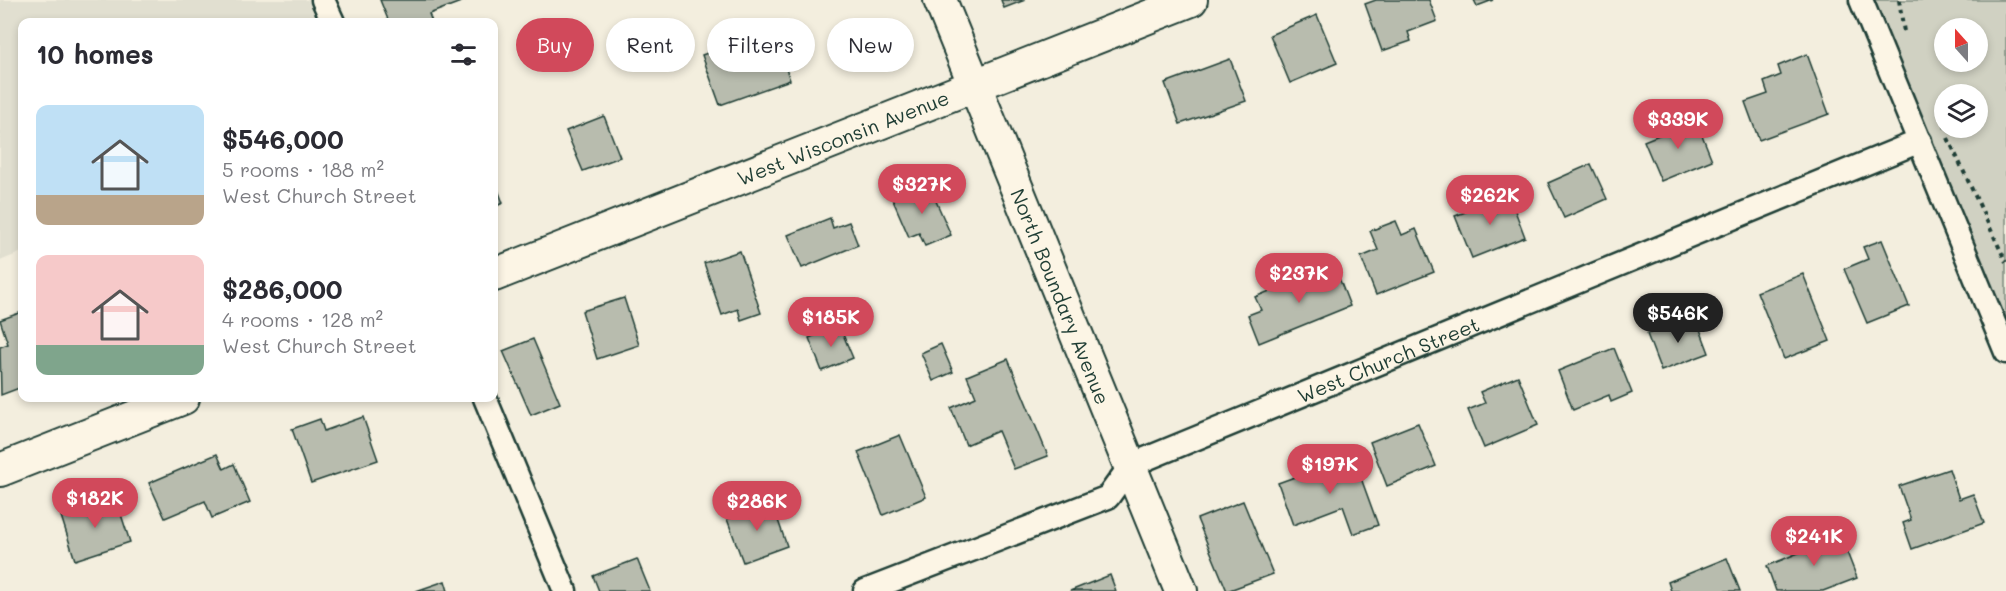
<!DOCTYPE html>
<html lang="en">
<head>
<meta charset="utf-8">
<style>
	body { margin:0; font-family:Mali,sans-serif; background:#f2f2f3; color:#2b2b33; height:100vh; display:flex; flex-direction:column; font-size:22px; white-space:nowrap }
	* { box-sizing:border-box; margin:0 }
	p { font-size:20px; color:#7c7c81 }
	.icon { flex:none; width:33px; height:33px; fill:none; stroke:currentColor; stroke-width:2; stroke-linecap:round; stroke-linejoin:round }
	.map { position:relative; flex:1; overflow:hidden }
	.sheet { position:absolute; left:18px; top:18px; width:480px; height:384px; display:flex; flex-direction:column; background:#fff; border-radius:12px; box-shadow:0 3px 9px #0003 }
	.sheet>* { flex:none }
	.banner { position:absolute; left:516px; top:18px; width:570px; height:54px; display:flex; gap:12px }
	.needle { width:39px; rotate:339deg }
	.fabs { position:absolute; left:1934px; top:18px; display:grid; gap:12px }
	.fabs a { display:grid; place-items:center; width:54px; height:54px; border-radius:50%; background:#fff; box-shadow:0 3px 9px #0003; font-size:30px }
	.price { position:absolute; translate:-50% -51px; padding:0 14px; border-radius:21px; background:#d1495b; color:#fff; font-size:20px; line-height:39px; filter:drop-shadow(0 2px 3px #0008) }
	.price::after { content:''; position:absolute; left:50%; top:36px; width:18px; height:14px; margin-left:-9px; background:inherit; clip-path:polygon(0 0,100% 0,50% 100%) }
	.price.selected { background:#222; color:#fff }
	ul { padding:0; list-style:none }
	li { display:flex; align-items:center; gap:18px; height:150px; padding:0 18px }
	li span { display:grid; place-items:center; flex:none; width:168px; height:120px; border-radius:12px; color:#555 }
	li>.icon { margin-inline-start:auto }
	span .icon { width:72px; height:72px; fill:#fffc; stroke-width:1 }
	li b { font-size:26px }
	h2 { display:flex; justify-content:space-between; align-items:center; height:72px; padding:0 18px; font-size:26px }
	.pill { padding:0 21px; border-radius:27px; background:#fff; box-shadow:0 3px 9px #0003; font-size:21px; line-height:54px }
	.pill.selected { background:#d1495b; color:#fff }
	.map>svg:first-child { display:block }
</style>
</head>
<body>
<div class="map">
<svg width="2006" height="591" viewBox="0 0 2006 591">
	<rect width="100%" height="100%" fill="#f3eede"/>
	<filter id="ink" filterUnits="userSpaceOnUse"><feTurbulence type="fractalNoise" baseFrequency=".0167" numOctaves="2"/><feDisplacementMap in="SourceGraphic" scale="12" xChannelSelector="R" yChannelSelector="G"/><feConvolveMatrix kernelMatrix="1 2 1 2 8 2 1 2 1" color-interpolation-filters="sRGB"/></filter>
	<g filter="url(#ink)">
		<path fill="#e1dfd0" d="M 0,0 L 308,0 L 317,22 L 22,22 L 22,252 L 0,261 Z"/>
		<path fill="#d0d1c2" stroke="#78877b" stroke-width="1.5" fill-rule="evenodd" d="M 1861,0 L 2006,0 L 2006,352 ZM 1944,28 L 1977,28 L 1977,62 L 1944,62 ZM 1944,94 L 1977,94 L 1977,128 L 1944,128 Z"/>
		<g fill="#b8bcae" stroke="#1f3d34" stroke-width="1.5">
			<path d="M 380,0 L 466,0 L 429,14 L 432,22 L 389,22 Z"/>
			<path d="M 1001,0 L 1025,0 L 1004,8 Z"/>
			<path d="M 1376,0 L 1429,0 L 1437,21 L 1408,32 L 1411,41 L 1382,51 L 1365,4 Z"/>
			<path d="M 1474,0 L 1493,0 L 1477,6 Z"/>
			<path d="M 1317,15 L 1337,63 L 1290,83 L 1270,35 Z"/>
			<path d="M 772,30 L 790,80 L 720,105 L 702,55 Z"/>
			<path d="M 1807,54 L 1829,114 L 1759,140 L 1745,102 L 1768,94 L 1764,82 L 1781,75 L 1778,66 Z"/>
			<path d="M 1230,59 L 1246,101 L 1180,124 L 1165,83 Z"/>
			<path d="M 604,116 L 620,157 L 583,171 L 566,131 Z"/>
			<path d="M 1696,120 L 1712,160 L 1661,181 L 1644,141 Z"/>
			<path d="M 1591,164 L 1607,199 L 1564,218 L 1548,183 Z"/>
			<path d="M 494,179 L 503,203 L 494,207 Z"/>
			<path d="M 928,183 L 951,235 L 925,246 L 919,233 L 909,237 L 892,198 Z"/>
			<path d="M 1509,195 L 1525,237 L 1472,258 L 1455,216 Z"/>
			<path d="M 830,218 L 833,228 L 849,222 L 858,245 L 802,268 L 788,235 Z"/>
			<path d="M 1396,221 L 1402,235 L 1416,229 L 1434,272 L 1376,295 L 1361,257 L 1378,250 L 1370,231 Z"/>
			<path d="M 1882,240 L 1909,306 L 1867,323 L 1844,269 L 1868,259 L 1863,247 Z"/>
			<path d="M 740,251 L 761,313 L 741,320 L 738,309 L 722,315 L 704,263 Z"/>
			<path d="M 1334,265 L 1350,306 L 1259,343 L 1248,315 L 1261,310 L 1255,297 Z"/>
			<path d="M 1803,274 L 1830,341 L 1784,359 L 1757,292 Z"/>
			<path d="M 624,298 L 639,345 L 597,359 L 582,311 Z"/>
			<path d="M 22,312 L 22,387 L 1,395 L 0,347 L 8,344 L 0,320 Z"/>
			<path d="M 1695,316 L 1709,353 L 1661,371 L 1647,334 Z"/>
			<path d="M 839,325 L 853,358 L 822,371 L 809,338 Z"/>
			<path d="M 533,339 L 560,403 L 531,415 L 503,351 Z"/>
			<path d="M 941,344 L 953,372 L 933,381 L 921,353 Z"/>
			<path d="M 1614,348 L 1632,393 L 1611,402 L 1609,395 L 1573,410 L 1558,371 Z"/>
			<path d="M 1008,359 L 1048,456 L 1014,469 L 998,431 L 966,445 L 951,408 L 976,397 L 967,376 Z"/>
			<path d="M 1518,376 L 1538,425 L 1484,448 L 1468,410 L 1485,403 L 1480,392 Z"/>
			<path d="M 363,417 L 378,460 L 311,483 L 292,429 L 320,419 L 324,431 Z"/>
			<path d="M 1418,423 L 1436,466 L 1387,486 L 1370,442 Z"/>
			<path d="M 900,435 L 926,497 L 883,515 L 858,452 Z"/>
			<path d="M 217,454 L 224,469 L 234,464 L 250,502 L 212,518 L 205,501 L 165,518 L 149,483 Z"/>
			<path d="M 1353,456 L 1378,525 L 1353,534 L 1343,506 L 1293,525 L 1278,483 Z"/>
			<path d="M 1949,469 L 1959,499 L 1973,494 L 1984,523 L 1912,549 L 1903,523 L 1911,520 L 1899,486 Z"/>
			<path d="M 116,499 L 130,542 L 75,560 L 61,516 Z"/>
			<path d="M 1243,501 L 1273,574 L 1227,591 L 1197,519 Z"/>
			<path d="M 772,503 L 787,546 L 743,562 L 727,519 Z"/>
			<path d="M 1820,531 L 1825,544 L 1841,537 L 1857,578 L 1823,591 L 1776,591 L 1767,566 L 1803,551 L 1799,540 Z"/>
			<path d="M 1727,558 L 1740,591 L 1671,591 L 1668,582 Z"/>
			<path d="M 637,559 L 650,591 L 599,591 L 593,576 Z"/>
			<path d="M 1110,575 L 1116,591 L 1070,591 Z"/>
			<path d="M 445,581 L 448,591 L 416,591 Z"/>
		</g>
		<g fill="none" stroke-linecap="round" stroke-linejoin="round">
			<g stroke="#1f3d34" stroke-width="27">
				<g id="street">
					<path d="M 323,0 L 333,22"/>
					<path d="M 1861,0 L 2006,352"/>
					<path d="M 485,398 L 565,591"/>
					<path id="s1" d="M 865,591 L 1108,497 L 1131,465 L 1920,141"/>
				</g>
			</g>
			<g stroke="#1f3d34" stroke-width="36">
				<g id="secondary">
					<path id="s2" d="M 940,0 L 1181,591"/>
					<path id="s3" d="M 494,275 L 1191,0"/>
					<path d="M 0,470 L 183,398"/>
				</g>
			</g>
			<g stroke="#1f3d34" stroke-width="4" stroke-dasharray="4.5 4.5" stroke-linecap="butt">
				<path d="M 1899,0 L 1904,32"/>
				<path d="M 1948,138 L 2006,262"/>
			</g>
			<use href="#street" stroke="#fcf5e5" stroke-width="22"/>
			<use href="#secondary" stroke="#fcf5e5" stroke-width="32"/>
		</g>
	</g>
	<g text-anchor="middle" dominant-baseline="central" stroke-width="4.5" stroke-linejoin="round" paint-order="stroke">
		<g font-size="20" fill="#1f3d34" stroke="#fcf5e5">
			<text stroke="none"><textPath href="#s3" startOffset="375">West Wisconsin Avenue</textPath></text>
			<text stroke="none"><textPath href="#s2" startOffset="320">North Boundary Avenue</textPath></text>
			<text stroke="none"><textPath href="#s1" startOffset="578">West Church Street</textPath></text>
		</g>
	</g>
</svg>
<div class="fabs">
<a><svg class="needle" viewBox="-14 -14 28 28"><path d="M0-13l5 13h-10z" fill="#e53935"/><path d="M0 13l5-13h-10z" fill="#7c7c81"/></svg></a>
<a><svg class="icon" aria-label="layers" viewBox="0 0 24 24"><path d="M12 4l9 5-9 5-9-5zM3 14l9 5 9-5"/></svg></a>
</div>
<b class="price" style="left:1678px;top:150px">$339K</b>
<b class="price" style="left:922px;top:215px">$327K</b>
<b class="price" style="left:1490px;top:226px">$262K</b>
<b class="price" style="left:1299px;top:304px">$237K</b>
<b class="price selected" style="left:1678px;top:344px">$546K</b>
<b class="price" style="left:831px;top:348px">$185K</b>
<b class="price" style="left:1330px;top:495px">$197K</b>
<b class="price" style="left:95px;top:529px">$182K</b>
<b class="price" style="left:757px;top:532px">$286K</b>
<b class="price" style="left:1814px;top:567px">$241K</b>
<div class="banner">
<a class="pill selected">Buy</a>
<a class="pill">Rent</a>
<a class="pill">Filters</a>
<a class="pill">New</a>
</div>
<section class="sheet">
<h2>10 homes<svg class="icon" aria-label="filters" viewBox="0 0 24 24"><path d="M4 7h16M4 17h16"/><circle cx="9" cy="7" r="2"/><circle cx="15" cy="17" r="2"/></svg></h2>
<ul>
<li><span style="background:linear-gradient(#bfe0f5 75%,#b9a48a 0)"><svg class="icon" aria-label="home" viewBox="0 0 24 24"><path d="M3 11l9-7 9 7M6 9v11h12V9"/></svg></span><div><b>$546,000</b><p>5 rooms · 188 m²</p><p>West Church Street</p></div></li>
<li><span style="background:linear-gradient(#f6c9c9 75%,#7fa58c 0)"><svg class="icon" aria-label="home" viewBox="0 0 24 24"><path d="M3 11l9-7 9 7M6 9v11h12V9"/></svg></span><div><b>$286,000</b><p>4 rooms · 128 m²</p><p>West Church Street</p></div></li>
</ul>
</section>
</div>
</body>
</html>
